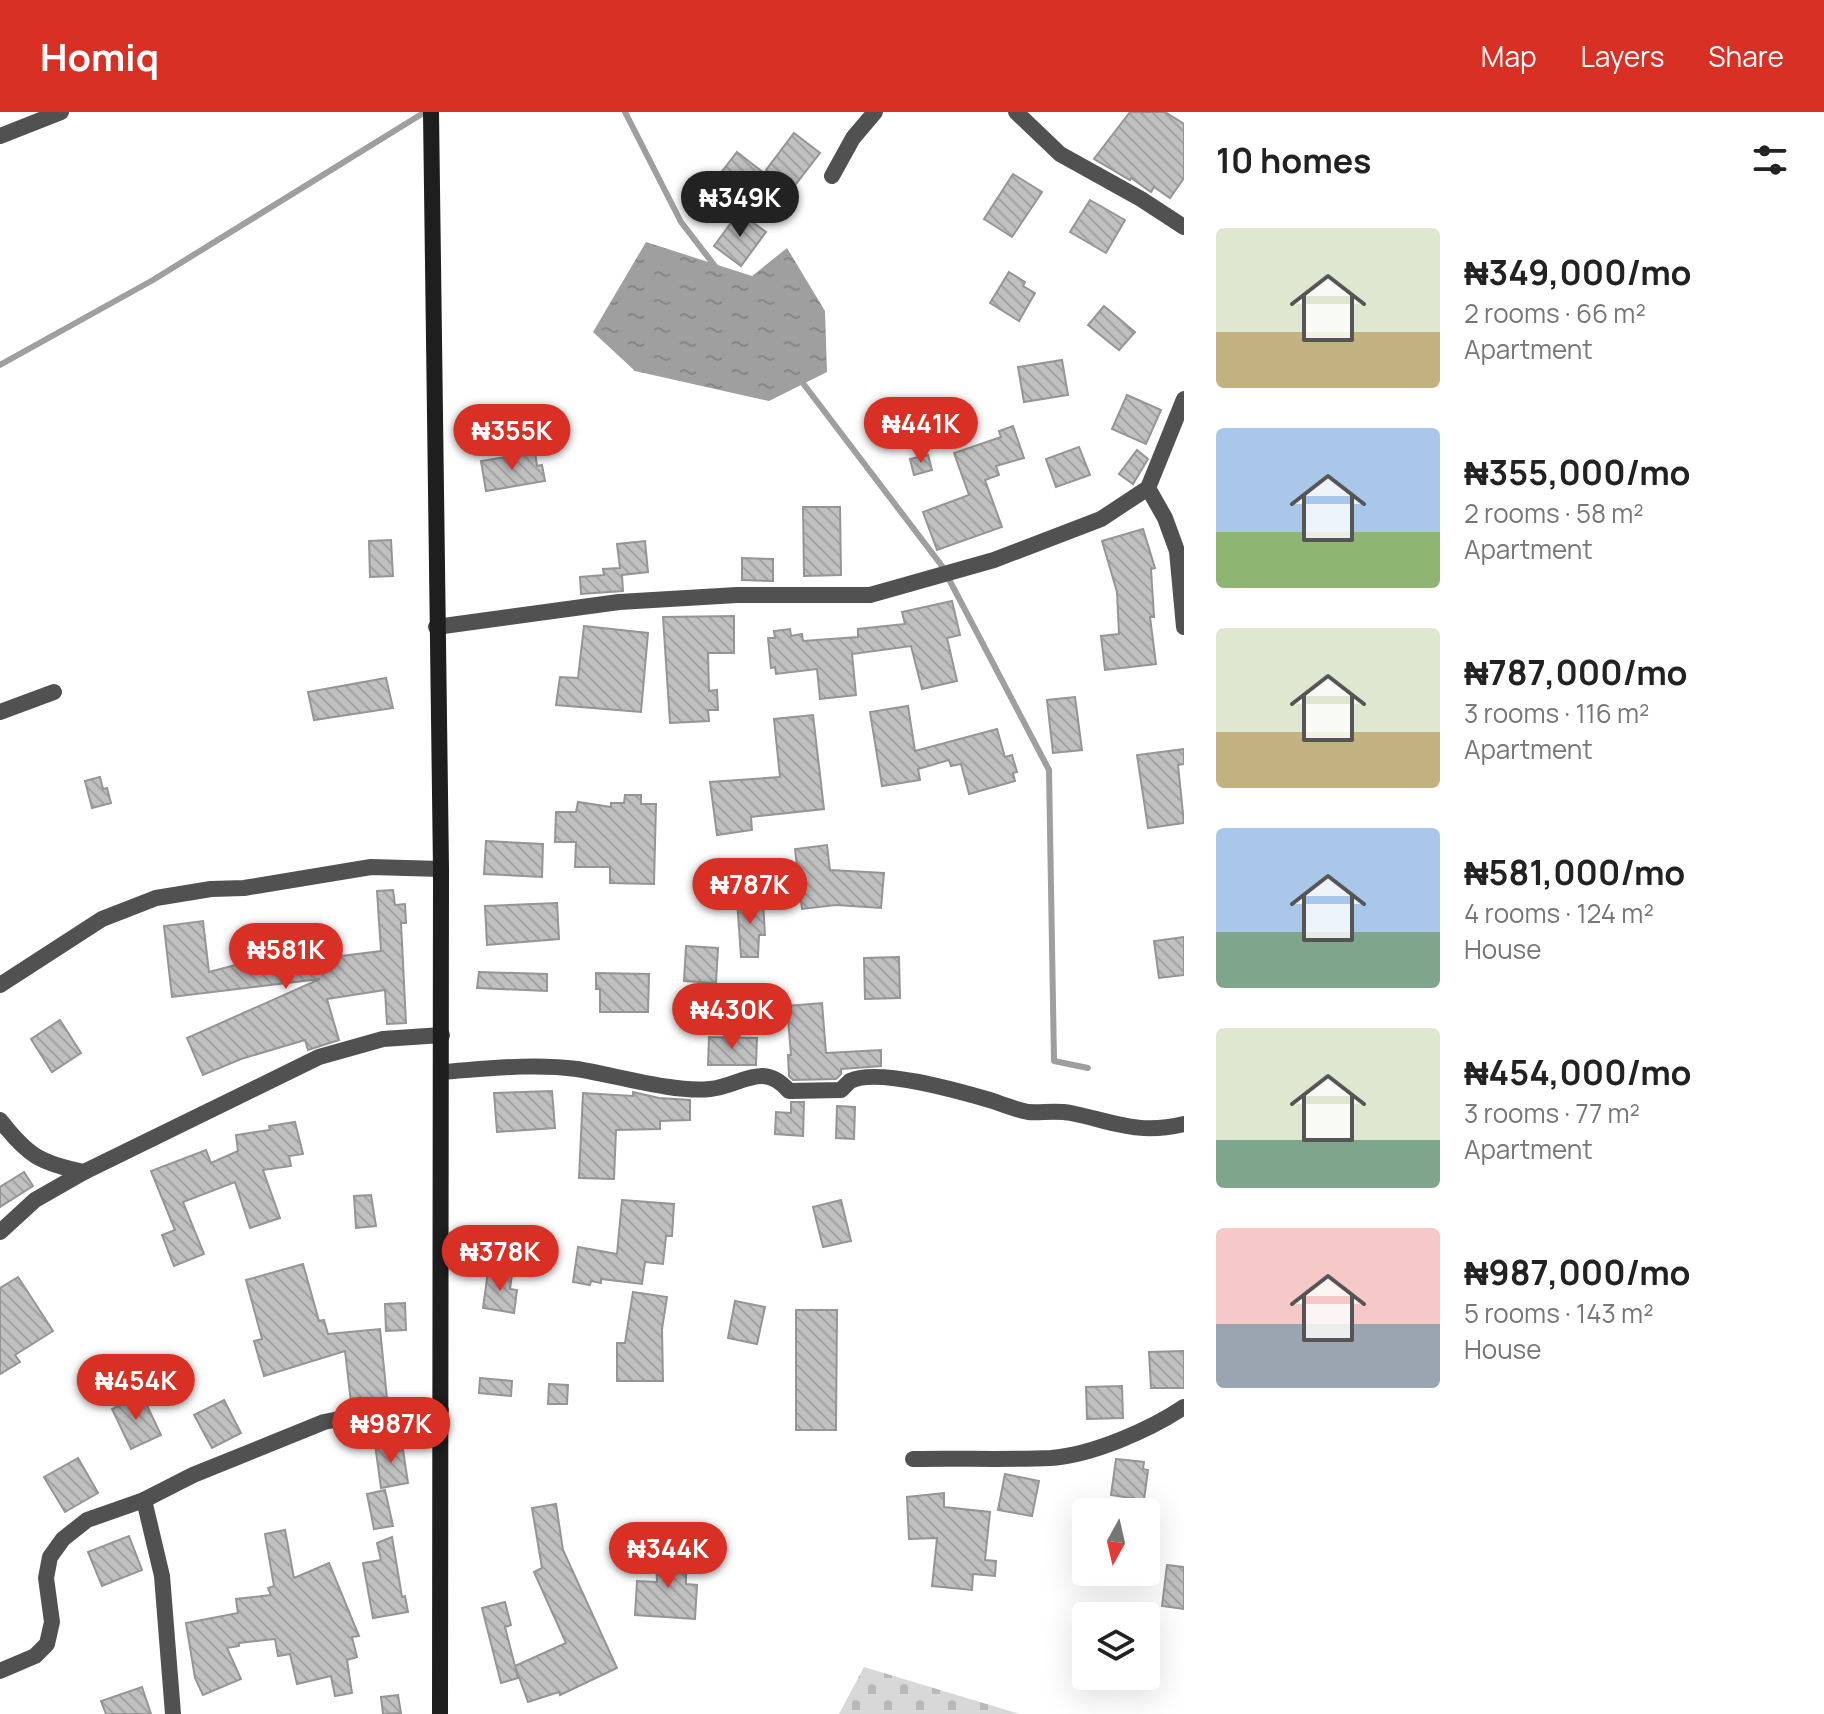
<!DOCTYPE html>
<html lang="en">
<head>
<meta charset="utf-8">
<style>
	body { margin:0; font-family:Manrope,sans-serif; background:#f2f2f2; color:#222; height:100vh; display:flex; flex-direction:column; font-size:30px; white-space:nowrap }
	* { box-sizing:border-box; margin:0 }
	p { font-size:26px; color:#767676 }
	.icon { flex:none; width:44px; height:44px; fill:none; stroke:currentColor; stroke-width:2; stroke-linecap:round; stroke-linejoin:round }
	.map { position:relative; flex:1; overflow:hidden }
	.drawer { display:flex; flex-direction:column; background:#fff; width:640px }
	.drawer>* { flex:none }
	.needle { width:52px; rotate:188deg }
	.fabs { position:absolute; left:1072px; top:1386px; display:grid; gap:16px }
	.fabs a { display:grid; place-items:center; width:88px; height:88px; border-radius:8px; background:#fff; box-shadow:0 8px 32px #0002; font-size:40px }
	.price { position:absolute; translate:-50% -68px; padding:0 18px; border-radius:28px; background:#d93025; color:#fff; font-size:26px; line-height:52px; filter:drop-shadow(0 2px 4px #0008) }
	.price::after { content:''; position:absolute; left:50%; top:48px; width:24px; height:18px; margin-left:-12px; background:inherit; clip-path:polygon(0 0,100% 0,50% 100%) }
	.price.active { background:#222; color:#fff }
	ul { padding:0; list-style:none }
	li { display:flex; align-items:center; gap:24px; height:200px; padding:0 32px }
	li span { display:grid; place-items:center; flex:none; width:224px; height:160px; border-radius:8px; color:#555 }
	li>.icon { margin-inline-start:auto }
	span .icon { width:96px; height:96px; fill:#fffc; stroke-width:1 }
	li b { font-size:34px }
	h2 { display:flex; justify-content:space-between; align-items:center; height:96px; padding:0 32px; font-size:34px }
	header { display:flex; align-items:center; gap:48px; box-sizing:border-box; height:112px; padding:0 40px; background:#d93025; color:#fff }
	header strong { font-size:38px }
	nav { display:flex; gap:44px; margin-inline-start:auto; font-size:28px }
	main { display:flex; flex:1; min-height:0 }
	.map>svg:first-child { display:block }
</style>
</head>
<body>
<header>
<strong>Homiq</strong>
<nav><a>Map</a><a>Layers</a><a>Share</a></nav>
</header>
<main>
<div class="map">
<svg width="1184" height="1602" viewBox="0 0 1184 1602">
	<defs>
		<pattern id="cemetery-stones" width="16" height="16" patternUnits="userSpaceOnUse" patternTransform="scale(2)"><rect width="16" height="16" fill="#d8d8d8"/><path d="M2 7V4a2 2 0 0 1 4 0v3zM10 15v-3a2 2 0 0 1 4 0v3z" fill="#b8b8b8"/></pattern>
		<pattern id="water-ripples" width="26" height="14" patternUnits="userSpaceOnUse" patternTransform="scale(2)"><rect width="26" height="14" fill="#9f9f9f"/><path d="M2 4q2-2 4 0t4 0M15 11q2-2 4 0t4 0" fill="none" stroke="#878787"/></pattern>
		<pattern id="building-back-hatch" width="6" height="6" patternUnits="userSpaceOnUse" patternTransform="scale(2)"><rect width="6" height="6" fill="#c0c0c0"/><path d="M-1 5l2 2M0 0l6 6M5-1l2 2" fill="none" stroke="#a3a3a3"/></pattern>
	</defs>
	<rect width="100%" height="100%" fill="#fff"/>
	<path fill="url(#cemetery-stones)" d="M 864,1555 L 1020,1602 L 839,1602 Z"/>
	<path fill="url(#water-ripples)" d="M 646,130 L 752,164 L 787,136 L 825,199 L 827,260 L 769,289 L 635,259 L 593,220 Z"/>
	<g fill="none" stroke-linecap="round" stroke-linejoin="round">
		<g stroke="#9f9f9f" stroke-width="6">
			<path d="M 625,0 L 681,110 L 718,158"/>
			<path d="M 0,253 L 153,168 L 425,0"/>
			<path d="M 799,266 L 942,454 L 1049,658 L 1054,949 L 1088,956"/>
		</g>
	</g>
	<g fill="url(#building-back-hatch)" stroke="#959595" stroke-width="2">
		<path d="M 1130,0 L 1165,0 L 1184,12 L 1184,66 L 1170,86 L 1154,75 L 1151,80 L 1131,66 L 1130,68 L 1094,47 Z"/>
		<path d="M 794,21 L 820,41 L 792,77 L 766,58 Z"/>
		<path d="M 737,40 L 768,64 L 745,95 L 713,71 Z"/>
		<path d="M 1013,62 L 1042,80 L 1012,125 L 984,107 Z"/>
		<path d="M 1090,88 L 1125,108 L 1106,141 L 1070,120 Z"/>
		<path d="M 739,100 L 766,120 L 741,154 L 714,134 Z"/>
		<path d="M 1009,160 L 1025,170 L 1023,174 L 1035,181 L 1019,209 L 990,191 Z"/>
		<path d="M 1104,194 L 1135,220 L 1119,238 L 1088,213 Z"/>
		<path d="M 1062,248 L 1068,283 L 1024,290 L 1018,255 Z"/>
		<path d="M 1127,283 L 1161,298 L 1146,332 L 1112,317 Z"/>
		<path d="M 1013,314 L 1024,346 L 996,354 L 999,363 L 985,368 L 1002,415 L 937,438 L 923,400 L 969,383 L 954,341 L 1001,325 L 999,319 Z"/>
		<path d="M 1079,335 L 1090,363 L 1056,375 L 1046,347 Z"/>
		<path d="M 1137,338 L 1148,347 L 1133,372 L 1119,362 Z"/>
		<path d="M 535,340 L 537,354 L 542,353 L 545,369 L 486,379 L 481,349 Z"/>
		<path d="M 928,343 L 932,358 L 914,363 L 910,347 Z"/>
		<path d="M 803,395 L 840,395 L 841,463 L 804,464 Z"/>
		<path d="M 1143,417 L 1155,456 L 1151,457 L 1154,505 L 1150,505 L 1156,552 L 1105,558 L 1101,524 L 1119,522 L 1117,480 L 1102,429 Z"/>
		<path d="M 391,428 L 393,464 L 370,465 L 369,429 Z"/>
		<path d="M 645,429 L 648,460 L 622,463 L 623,479 L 581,482 L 580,465 L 604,463 L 603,457 L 620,456 L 617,432 Z"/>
		<path d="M 742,446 L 773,447 L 773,469 L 742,468 Z"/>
		<path d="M 952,489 L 960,523 L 947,526 L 957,569 L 922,577 L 911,534 L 852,542 L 856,583 L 820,587 L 817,557 L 776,562 L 775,555 L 771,556 L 768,526 L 775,526 L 774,519 L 790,517 L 791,524 L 802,522 L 803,529 L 858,525 L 858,517 L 905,512 L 902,500 Z"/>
		<path d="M 734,504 L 734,541 L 708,541 L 709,579 L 717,578 L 718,598 L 708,598 L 709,609 L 670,611 L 663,505 Z"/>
		<path d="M 584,514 L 648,521 L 641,600 L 556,593 L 560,565 L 578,566 Z"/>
		<path d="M 386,566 L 393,596 L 314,608 L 308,580 Z"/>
		<path d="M 1075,585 L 1082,638 L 1053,641 L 1047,588 Z"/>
		<path d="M 908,594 L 915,639 L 997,617 L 1005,645 L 1012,643 L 1017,660 L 1013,661 L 1015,669 L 969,682 L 961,652 L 951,654 L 949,648 L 918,657 L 920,668 L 882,674 L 870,600 Z"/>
		<path d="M 813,603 L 824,697 L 751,705 L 752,718 L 717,723 L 710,670 L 780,665 L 774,607 Z"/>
		<path d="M 1184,637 L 1184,652 L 1178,653 L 1184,711 L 1148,716 L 1137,643 Z"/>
		<path d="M 100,665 L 103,677 L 107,676 L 111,691 L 92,696 L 85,669 Z"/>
		<path d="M 625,683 L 641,683 L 641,692 L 656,692 L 654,772 L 610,771 L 610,755 L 575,755 L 576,730 L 555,730 L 556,700 L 576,700 L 578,690 L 611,695 L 611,691 L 624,691 Z"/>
		<path d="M 486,729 L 543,732 L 542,765 L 484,762 Z"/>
		<path d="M 827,733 L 830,758 L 884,761 L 881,796 L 836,793 L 802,797 L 795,737 Z"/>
		<path d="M 393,778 L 395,793 L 405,792 L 406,811 L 401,811 L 406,911 L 387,912 L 385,878 L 327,887 L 339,928 L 308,938 L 305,928 L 241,947 L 203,963 L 187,926 L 320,867 L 172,885 L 164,814 L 203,809 L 209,860 L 266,845 L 269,859 L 325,846 L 381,839 L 377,779 Z"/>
		<path d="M 753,786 L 753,791 L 763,790 L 765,823 L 759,823 L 758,845 L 741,845 L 737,787 Z"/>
		<path d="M 557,791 L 559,827 L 487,833 L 485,794 Z"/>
		<path d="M 1184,825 L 1184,863 L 1159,866 L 1154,829 Z"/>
		<path d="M 686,834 L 718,836 L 716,871 L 684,869 Z"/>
		<path d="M 899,845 L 900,886 L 865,887 L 864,846 Z"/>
		<path d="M 479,860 L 547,862 L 547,879 L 477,876 Z"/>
		<path d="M 596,861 L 649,862 L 648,900 L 600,900 L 600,877 L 596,877 Z"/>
		<path d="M 822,891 L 826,941 L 881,938 L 881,954 L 841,957 L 841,962 L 836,967 L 793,968 L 789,964 L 788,943 L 791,943 L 787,894 Z"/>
		<path d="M 60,908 L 81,941 L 52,960 L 31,927 Z"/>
		<path d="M 709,925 L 757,926 L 756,953 L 708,953 Z"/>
		<path d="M 552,979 L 555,1016 L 497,1020 L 494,981 Z"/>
		<path d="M 633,980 L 659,986 L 690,988 L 690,1008 L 660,1009 L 660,1017 L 616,1018 L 614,1067 L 579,1066 L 583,981 L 633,984 Z"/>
		<path d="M 791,990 L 804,990 L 803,1024 L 775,1022 L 776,1000 L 791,1001 Z"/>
		<path d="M 837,994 L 855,995 L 854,1027 L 836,1026 Z"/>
		<path d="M 295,1010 L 303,1042 L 289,1044 L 291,1054 L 263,1058 L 280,1106 L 250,1116 L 235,1070 L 183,1090 L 204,1142 L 174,1154 L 162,1123 L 175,1118 L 151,1059 L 206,1038 L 211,1051 L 238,1039 L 236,1023 L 270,1018 L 269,1014 Z"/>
		<path d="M 24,1060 L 33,1074 L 0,1095 L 0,1075 Z"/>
		<path d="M 371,1083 L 376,1114 L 356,1116 L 354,1084 Z"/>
		<path d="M 622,1088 L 674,1092 L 672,1124 L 666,1124 L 663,1152 L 645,1150 L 642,1172 L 601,1167 L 601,1171 L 591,1169 L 590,1173 L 573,1170 L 578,1135 L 617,1142 Z"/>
		<path d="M 841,1088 L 851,1129 L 823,1135 L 813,1095 Z"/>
		<path d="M 303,1152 L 319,1209 L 324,1208 L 328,1222 L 380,1217 L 387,1286 L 351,1290 L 345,1239 L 264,1264 L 254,1229 L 262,1227 L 246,1168 Z"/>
		<path d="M 488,1159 L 512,1162 L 510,1177 L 517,1178 L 514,1201 L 483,1196 Z"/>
		<path d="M 18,1165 L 53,1219 L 15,1243 L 20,1250 L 0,1262 L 0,1176 Z"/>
		<path d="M 633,1180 L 667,1185 L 662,1217 L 663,1269 L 617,1269 L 617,1231 L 625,1231 Z"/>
		<path d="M 735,1189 L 765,1195 L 757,1232 L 728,1226 Z"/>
		<path d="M 405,1191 L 406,1218 L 386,1219 L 385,1192 Z"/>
		<path d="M 796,1198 L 837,1198 L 836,1318 L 796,1318 Z"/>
		<path d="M 1184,1239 L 1184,1276 L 1151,1276 L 1149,1240 Z"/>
		<path d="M 480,1266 L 512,1269 L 511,1284 L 479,1281 Z"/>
		<path d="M 549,1272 L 568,1273 L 567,1292 L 548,1292 Z"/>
		<path d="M 1122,1274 L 1123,1306 L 1087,1307 L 1086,1275 Z"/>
		<path d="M 142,1283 L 161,1323 L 131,1337 L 112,1297 Z"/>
		<path d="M 224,1288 L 241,1321 L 212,1336 L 194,1303 Z"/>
		<path d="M 396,1329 L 398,1339 L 403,1338 L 408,1371 L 381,1376 L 375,1332 Z"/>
		<path d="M 78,1346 L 98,1381 L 65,1400 L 44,1365 Z"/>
		<path d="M 1116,1347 L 1144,1350 L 1143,1357 L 1148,1358 L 1144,1388 L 1111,1383 Z"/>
		<path d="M 1005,1362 L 1039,1369 L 1032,1404 L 998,1398 Z"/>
		<path d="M 385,1378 L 393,1414 L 374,1417 L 367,1382 Z"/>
		<path d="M 944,1381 L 944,1395 L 990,1400 L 985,1448 L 996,1449 L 995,1464 L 973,1462 L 972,1478 L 932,1474 L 937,1426 L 909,1427 L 907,1385 Z"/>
		<path d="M 556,1392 L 563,1438 L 617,1556 L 560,1583 L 559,1580 L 528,1590 L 515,1554 L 518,1566 L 501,1571 L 482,1496 L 505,1490 L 511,1513 L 505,1515 L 515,1554 L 566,1531 L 534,1460 L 542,1456 L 532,1396 Z"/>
		<path d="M 285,1418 L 294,1466 L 329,1451 L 359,1524 L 352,1525 L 357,1545 L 347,1548 L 352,1581 L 335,1584 L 331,1564 L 297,1572 L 290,1542 L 278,1544 L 275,1527 L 239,1531 L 239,1534 L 227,1536 L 241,1567 L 203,1583 L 195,1566 L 186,1511 L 238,1501 L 236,1487 L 271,1483 L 268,1476 L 274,1474 L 265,1422 Z"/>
		<path d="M 129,1424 L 142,1458 L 102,1474 L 88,1440 Z"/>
		<path d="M 392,1425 L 402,1485 L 405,1484 L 408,1500 L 373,1506 L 363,1451 L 381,1448 L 377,1431 Z"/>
		<path d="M 656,1440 L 686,1440 L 686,1472 L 697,1473 L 695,1507 L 635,1503 L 637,1469 L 657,1470 Z"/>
		<path d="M 1167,1453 L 1184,1455 L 1184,1497 L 1162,1494 Z"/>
		<path d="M 142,1575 L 151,1602 L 106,1602 L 101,1589 Z"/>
		<path d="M 398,1583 L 401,1601 L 383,1602 L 381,1585 Z"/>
	</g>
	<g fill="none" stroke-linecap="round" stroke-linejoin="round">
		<g stroke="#515151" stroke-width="16">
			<path d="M 1016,0 L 1060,42 L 1141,87 L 1184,115"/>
			<path d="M 0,24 L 61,0"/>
			<path d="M 832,64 L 853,26 L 875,0"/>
			<path d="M 1148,376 L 1165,406 L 1177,439 L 1184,515"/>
			<path d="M 436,515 L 619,490 L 737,483 L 870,483 L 994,448 L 1101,407 L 1148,376 L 1184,287"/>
			<path d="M 0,600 L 54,580"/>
			<path d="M 0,873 L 102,807 L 156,786 L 211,777 L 244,776 L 371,755 L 441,757"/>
			<path d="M 441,960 C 485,957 533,951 577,957 C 614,963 675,981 710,977 C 741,974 763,948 789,979 L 841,978 C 842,977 849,970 850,969 C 878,955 962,980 993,989 C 1004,993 1017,998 1028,1000 C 1042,1001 1056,998 1071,1001 C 1114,1010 1138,1023 1184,1012"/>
			<path d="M 0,1008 C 28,1044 40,1051 84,1060"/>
			<path d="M 0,1120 L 35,1088 L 84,1060 L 319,945 L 383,927 L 442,923"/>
			<path d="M 913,1347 C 959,1346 1005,1348 1051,1346 C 1092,1343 1150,1318 1184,1295"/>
			<path d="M 144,1388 L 162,1464 L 173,1602"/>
			<path d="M 0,1559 L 35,1544 L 47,1532 L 52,1510 L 46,1466 L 50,1445 L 63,1427 L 87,1408 L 144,1388 L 193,1363 L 324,1310 L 364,1302 L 441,1298"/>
		</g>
		<path stroke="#1e1e1e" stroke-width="16" d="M 431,0 L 441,757 L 440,1602"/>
	</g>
</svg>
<div class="fabs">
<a><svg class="needle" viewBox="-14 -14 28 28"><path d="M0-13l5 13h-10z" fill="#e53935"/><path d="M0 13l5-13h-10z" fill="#767676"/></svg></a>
<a><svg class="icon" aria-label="layers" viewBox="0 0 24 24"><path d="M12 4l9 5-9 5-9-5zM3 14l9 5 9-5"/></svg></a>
</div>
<b class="price active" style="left:740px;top:127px">₦349K</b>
<b class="price" style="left:921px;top:353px">₦441K</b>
<b class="price" style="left:512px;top:360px">₦355K</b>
<b class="price" style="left:750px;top:814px">₦787K</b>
<b class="price" style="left:286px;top:879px">₦581K</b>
<b class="price" style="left:732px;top:939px">₦430K</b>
<b class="price" style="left:500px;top:1181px">₦378K</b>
<b class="price" style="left:136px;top:1310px">₦454K</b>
<b class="price" style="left:391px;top:1353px">₦987K</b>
<b class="price" style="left:668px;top:1478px">₦344K</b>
</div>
<section class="drawer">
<h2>10 homes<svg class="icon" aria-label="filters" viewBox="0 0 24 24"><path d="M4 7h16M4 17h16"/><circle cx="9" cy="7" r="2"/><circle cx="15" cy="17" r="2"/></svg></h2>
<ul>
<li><span style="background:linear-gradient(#dfe7d0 65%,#c2b280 0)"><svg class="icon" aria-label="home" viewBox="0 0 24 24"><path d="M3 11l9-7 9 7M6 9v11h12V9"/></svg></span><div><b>₦349,000/mo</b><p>2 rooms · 66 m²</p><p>Apartment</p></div></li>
<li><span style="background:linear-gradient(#a9c7e8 65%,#8fb573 0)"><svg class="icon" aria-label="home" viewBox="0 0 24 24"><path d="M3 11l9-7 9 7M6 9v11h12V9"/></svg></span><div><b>₦355,000/mo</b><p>2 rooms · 58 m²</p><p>Apartment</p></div></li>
<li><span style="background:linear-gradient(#dfe7d0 65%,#c2b280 0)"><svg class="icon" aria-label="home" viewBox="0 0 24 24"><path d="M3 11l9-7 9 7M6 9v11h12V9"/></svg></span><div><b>₦787,000/mo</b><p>3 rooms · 116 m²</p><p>Apartment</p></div></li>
<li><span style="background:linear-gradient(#a9c7e8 65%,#7fa58c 0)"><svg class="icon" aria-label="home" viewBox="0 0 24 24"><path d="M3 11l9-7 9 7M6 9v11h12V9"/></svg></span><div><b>₦581,000/mo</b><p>4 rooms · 124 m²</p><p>House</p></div></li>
<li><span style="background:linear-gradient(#dfe7d0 70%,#7fa58c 0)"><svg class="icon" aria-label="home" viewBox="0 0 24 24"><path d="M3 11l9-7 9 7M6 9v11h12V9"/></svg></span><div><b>₦454,000/mo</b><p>3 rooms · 77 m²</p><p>Apartment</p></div></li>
<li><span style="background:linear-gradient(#f6c9c9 60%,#9aa5b1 0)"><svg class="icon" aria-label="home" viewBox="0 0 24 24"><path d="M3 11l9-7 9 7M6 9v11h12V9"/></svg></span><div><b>₦987,000/mo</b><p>5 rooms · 143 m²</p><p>House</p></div></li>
</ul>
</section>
</main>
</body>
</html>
